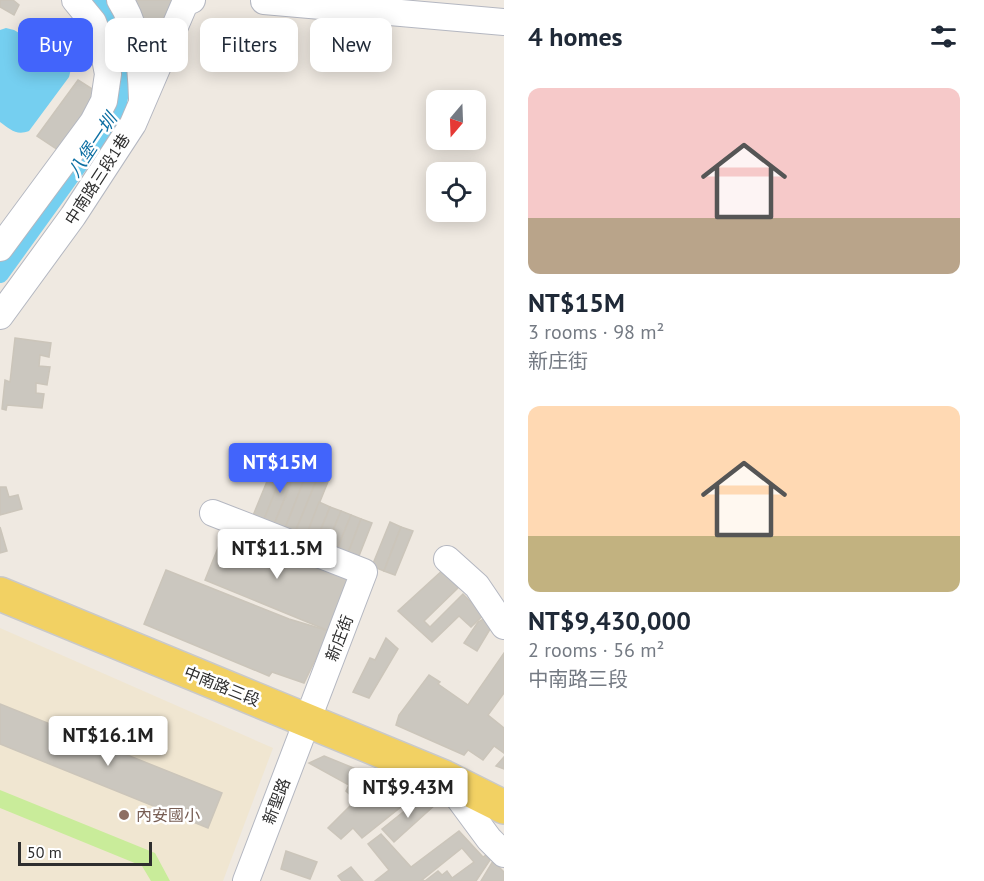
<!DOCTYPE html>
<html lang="en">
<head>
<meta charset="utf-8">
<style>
	body { margin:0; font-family:"PT Sans","Noto Sans TC",sans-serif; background:#f6f6f7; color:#1f2937; height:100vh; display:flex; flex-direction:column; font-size:22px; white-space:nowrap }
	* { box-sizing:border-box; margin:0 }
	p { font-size:20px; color:#747a83 }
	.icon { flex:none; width:33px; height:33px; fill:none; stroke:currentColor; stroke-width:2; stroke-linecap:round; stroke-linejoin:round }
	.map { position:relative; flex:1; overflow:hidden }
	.panel { display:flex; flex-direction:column; background:#fff; width:480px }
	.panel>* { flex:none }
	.banner { position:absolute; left:18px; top:18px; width:396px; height:54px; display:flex; gap:12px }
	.needle { width:39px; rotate:199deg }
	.controls { position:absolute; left:426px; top:90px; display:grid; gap:12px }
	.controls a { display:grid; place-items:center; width:60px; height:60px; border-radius:12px; background:#fff; box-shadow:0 3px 15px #0003; font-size:30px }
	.scale { position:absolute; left:18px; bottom:15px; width:134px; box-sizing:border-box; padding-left:6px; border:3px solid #2e2e2e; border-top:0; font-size:16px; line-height:21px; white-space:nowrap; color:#2e2e2e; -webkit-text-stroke:4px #fff; paint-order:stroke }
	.price { position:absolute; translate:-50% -51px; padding:0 14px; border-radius:6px; background:#fff; color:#222; font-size:20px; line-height:39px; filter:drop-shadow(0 2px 3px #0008) }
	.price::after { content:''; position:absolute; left:50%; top:36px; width:18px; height:14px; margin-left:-9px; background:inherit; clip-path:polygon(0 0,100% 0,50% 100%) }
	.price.on { background:#4264fb; color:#fff }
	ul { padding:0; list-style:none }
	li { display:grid; align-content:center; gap:12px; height:318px; padding:0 24px }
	li span { display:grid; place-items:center; height:186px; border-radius:12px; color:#555 }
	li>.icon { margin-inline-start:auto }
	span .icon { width:108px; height:108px; fill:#fffc; stroke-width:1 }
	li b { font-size:26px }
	h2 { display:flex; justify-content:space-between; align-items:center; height:72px; padding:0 24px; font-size:26px }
	.pill { padding:0 21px; border-radius:12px; background:#fff; box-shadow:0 3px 15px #0003; font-size:21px; line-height:54px }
	.pill.on { background:#4264fb; color:#fff }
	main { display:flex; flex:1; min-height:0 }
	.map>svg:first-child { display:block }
</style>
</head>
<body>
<main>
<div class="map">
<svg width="504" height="881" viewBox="0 0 504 881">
	<rect width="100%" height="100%" fill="#efe9e1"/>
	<path fill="#f0e6d1" d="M 0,628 L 273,748 L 223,881 L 0,881 Z"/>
	<path fill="#c9ec9a" d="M 0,790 L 155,853 L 170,881 L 151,881 L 142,866 L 0,808 Z"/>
	<path fill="#75cff0" d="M 6,28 L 14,30 L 66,60 L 71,69 L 69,77 L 29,131 C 16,136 10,129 0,122 L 0,30 Z"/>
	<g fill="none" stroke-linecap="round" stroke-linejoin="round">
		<path stroke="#75cff0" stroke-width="18" d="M 0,274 L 116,113 L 125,66 L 113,24 L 101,0"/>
	</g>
	<g fill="#cbc7bf" stroke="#cbc5ba" stroke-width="1.5" fill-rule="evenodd">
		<path d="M 0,0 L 13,0 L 19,5 L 14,15 L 0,7 Z"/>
		<path d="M 125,0 L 180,0 L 154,43 L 142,29 Z"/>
		<path d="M 78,80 L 94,90 L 90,106 L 61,152 L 37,136 Z"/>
		<path d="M 15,338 L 51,343 L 49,357 L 40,355 L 39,366 L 50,367 L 47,385 L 36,383 L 36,393 L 44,394 L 42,408 L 7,405 L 6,410 L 2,409 L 5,380 L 10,382 Z"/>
		<path d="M 277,457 L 287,462 L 263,522 L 252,518 Z"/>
		<path d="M 287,462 L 298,466 L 273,527 L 263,522 Z"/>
		<path d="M 298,466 L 308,470 L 284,531 L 273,527 Z"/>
		<path d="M 308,470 L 319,474 L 294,535 L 284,531 Z"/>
		<path d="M 319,474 L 329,479 L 305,539 L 294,535 Z"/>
		<path d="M 0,487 L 6,487 L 9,497 L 18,495 L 22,509 L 0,515 Z"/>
		<path d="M 319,502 L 330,507 L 315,544 L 305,539 Z"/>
		<path d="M 330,507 L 341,511 L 326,548 L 315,544 Z"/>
		<path d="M 341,511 L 351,515 L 336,552 L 326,548 Z"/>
		<path d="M 351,515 L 361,519 L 347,556 L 336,552 Z"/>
		<path d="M 361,519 L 372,523 L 357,561 L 347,556 Z"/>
		<path d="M 390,522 L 401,527 L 384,571 L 372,566 Z"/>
		<path d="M 0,527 L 7,551 L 0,553 Z"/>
		<path d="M 401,527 L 413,531 L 395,575 L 384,571 Z"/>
		<path d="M 226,528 L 350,580 L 329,631 L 205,580 Z"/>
		<path d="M 444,569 L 462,584 L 424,621 L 430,627 L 463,594 L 472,603 L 476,598 L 489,610 L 471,627 L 459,616 L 432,642 L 398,611 Z"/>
		<path d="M 166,570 L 289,619 L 329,631 L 304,683 L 272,672 L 269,676 L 144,624 Z"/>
		<path d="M 489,616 L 495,621 L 477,651 L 464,643 L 478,622 Z"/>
		<path d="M 386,638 L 398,649 L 369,698 L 353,692 L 370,658 L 375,660 Z"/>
		<path d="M 504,653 L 504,693 L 488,715 L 504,728 L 504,753 L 494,746 L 483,760 L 468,750 L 464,755 L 396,725 L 399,715 L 429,675 L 440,682 L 438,684 L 468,705 Z"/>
		<path d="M 0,704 L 222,793 L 208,828 L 0,744 Z"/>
		<path d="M 324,756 L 383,780 L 379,792 L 386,799 L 398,789 L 417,794 L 362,838 L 353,828 L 341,839 L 328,828 L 356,800 L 346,791 L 349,785 L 309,763 Z"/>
		<path d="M 504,757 L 504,769 L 496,766 Z"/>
		<path d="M 422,797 L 436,804 L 394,842 L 382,829 Z"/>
		<path d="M 459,831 L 483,857 L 486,855 L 490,860 L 476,881 L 375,881 L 389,870 L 368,844 L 381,834 L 411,867 ZM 462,848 L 474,862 L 452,878 L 447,871 L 442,875 L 438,871 L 425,881 L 422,880 Z"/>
		<path d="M 286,851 L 317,862 L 310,879 L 281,869 Z"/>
		<path d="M 493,861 L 504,872 L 504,881 L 481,881 Z"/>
		<path d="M 351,867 L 363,881 L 342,881 L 338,876 Z"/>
	</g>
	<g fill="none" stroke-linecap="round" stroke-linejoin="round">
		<g stroke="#b4b7c1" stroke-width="28">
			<g id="minor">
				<path d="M 120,0 C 138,27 141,66 142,98"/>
				<path d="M 264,1 L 504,22"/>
				<path d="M 0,248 L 93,122 L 104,101 L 108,74 L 103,48 L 93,22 L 75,0"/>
				<path d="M 0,316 L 73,216 L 133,124 L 185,3 L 192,0"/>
				<path d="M 213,513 L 364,572 L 246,881"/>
				<path d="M 447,559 L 477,586 L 504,626"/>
				<path d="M 444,778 L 489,839 L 504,854"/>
			</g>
		</g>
		<g stroke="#c9c9c9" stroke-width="36">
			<path id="major" d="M 0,594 L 444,777 L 504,807"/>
		</g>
		<use href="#minor" stroke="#fff" stroke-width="26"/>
		<use href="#major" stroke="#f2d163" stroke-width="33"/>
	</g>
	<circle fill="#8d6e63" stroke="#fff" stroke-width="2" cx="124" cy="815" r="6"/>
	<g text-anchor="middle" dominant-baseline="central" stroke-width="5" stroke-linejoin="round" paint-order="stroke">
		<g font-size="16" fill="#2e2e2e" stroke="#fff">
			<text transform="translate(97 179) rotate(-57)">中南路三段1巷</text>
			<text transform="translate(339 638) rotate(-69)">新庄街</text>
			<text transform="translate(222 686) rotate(22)">中南路三段</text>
			<text transform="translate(276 801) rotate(-69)">新聖路</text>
		</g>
		<g font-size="16" fill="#785e54" stroke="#fff" text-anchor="start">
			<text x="136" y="815">內安國小</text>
		</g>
		<g font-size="18" font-style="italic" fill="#0d6fa3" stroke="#fff">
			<text transform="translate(92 145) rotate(-56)">八堡一圳</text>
		</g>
	</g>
</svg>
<div class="controls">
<a><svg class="needle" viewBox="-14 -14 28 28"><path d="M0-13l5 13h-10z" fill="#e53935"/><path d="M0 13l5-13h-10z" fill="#747a83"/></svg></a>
<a><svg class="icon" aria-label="locate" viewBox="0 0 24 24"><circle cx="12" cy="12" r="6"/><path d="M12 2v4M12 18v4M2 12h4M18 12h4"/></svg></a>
</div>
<div class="scale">50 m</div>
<b class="price on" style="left:280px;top:494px">NT$15M</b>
<b class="price" style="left:277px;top:580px">NT$11.5M</b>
<b class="price" style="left:108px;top:767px">NT$16.1M</b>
<b class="price" style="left:408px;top:819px">NT$9.43M</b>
<div class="banner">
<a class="pill on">Buy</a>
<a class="pill">Rent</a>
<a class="pill">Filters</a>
<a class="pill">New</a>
</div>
</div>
<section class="panel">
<h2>4 homes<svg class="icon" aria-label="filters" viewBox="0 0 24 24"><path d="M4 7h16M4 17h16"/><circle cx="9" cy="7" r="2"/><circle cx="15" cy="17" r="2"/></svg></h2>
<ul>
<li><span style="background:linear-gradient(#f6c9c9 70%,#b9a48a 0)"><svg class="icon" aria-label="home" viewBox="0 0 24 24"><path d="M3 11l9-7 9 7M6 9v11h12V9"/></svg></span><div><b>NT$15M</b><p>3 rooms · 98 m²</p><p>新庄街</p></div></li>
<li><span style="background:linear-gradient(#ffd9b3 70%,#c2b280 0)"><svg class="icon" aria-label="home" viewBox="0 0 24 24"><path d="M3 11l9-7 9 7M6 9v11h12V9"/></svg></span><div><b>NT$9,430,000</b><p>2 rooms · 56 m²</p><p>中南路三段</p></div></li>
</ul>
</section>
</main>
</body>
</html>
